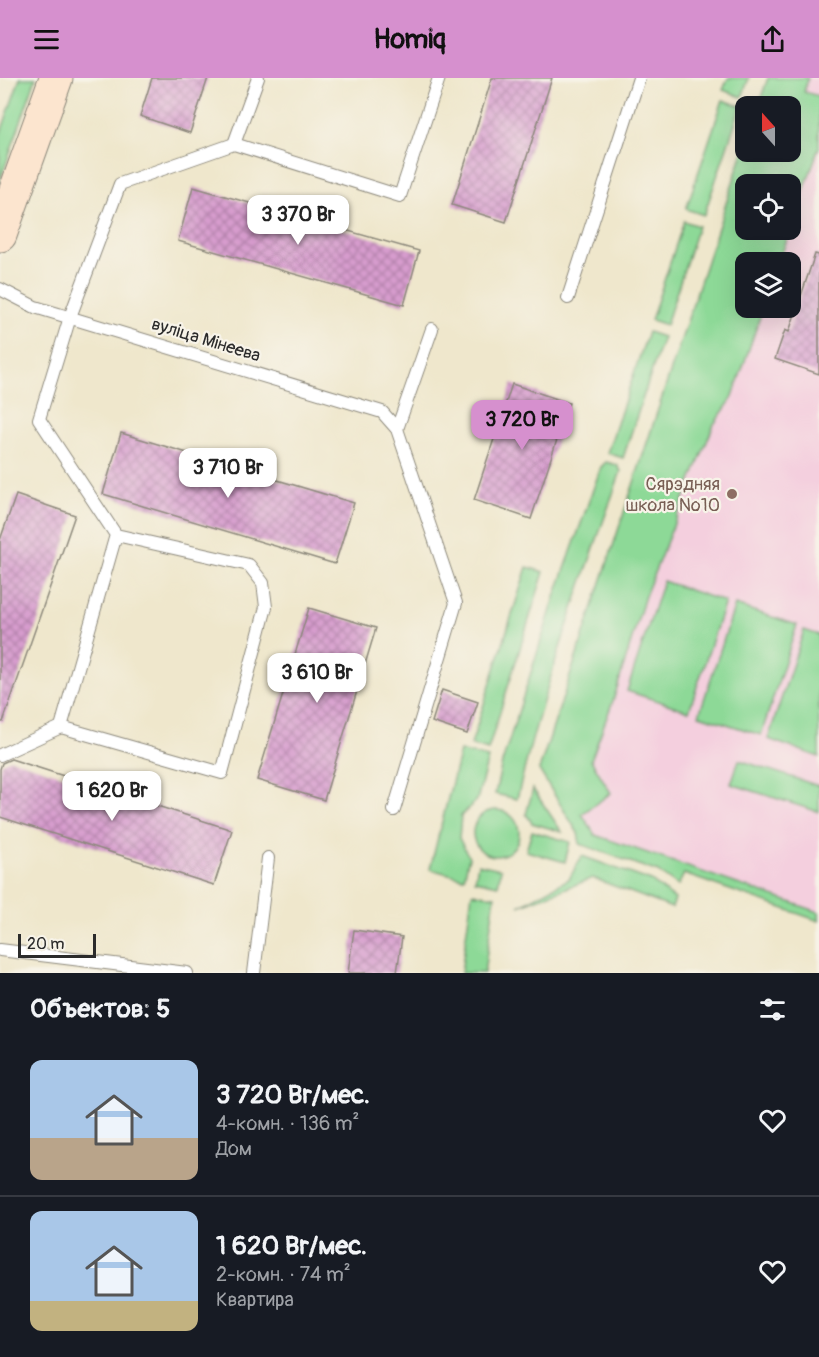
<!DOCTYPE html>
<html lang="ru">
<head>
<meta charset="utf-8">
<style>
	body { margin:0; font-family:Pangolin,sans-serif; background:#20242c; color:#f1f3f6; height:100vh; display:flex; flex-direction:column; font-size:22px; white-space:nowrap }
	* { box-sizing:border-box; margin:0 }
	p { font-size:20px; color:#9ea1a6 }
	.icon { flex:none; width:33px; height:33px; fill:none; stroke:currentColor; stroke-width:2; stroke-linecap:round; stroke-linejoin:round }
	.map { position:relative; height:895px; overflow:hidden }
	.side { display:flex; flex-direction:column; background:#171b24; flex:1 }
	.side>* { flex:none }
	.needle { width:39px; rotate:339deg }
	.buttons { position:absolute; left:735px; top:18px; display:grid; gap:12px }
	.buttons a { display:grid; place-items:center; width:66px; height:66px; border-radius:12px; background:#171b24; box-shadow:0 6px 24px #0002; font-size:30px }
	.scale { position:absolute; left:18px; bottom:15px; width:78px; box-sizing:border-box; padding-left:6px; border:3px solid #2b2b2b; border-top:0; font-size:16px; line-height:21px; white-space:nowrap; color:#2b2b2b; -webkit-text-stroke:4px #f7f3e8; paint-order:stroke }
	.price { position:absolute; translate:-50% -51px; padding:0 14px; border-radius:12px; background:#fff; color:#222; font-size:20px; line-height:39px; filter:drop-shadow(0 2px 3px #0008) }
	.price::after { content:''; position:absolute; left:50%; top:36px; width:18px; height:14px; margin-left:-9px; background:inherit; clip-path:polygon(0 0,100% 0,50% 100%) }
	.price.active { background:#d690ce; color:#111 }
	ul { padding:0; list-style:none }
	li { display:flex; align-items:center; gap:18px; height:150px; padding:0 30px }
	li+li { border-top:2px solid #363941 }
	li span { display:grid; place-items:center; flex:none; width:168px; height:120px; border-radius:12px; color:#555 }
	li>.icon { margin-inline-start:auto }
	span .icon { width:72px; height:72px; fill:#fffc; stroke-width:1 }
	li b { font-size:26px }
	h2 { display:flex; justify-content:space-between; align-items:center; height:72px; padding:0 30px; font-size:26px }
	header { display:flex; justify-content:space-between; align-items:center; height:78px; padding:0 30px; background:#d690ce; color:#111; font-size:27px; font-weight:700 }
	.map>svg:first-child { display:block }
</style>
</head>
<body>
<header><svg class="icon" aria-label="menu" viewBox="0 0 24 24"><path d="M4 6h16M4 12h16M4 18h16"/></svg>Homiq<svg class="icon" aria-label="share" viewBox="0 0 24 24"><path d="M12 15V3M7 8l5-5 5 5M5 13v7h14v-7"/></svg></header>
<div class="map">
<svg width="819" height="895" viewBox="0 0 819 895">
	<defs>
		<pattern id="building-cross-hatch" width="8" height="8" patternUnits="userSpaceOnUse" patternTransform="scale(1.5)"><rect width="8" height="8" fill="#d79cce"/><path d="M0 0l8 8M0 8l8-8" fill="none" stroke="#af7fa7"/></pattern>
	</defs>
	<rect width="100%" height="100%" fill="#f7f3e8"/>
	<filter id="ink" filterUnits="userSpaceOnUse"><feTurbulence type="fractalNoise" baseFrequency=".0167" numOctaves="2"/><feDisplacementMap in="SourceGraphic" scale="12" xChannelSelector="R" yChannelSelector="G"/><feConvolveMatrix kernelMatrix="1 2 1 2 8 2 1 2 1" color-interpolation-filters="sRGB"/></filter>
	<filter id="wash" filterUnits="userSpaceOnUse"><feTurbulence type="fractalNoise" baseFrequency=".008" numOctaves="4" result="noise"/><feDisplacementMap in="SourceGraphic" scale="24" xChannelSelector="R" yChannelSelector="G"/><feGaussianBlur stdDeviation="1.35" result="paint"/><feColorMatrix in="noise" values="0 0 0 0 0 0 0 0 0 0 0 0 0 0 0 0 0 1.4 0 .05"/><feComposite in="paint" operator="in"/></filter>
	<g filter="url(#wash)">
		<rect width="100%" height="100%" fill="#efe7cc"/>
		<path fill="#f4cfde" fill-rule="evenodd" d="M 787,0 L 819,0 L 819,834 L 595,757 L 555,694 L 746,152 L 790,152 L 790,28 ZM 746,184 L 790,184 L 790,230 L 746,230 Z"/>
		<g fill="#8dd997" stroke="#5c8261" stroke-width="1.5" fill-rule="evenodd">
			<path d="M 20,0 L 36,0 L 0,103 L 0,57 Z"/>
			<path d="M 728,0 L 749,0 L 742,19 L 723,12 Z"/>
			<path d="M 768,0 L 808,0 L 804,14 L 819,18 L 819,69 L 779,184 L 746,184 L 746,230 L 763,230 L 732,321 L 714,346 L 645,518 L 614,620 L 591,682 L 611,715 L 582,736 L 595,757 L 819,834 L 819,843 L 684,796 L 678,808 L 658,794 L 580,766 L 578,755 L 539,692 L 745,68 L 746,74 L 790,74 L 790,28 L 758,28 ZM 746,106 L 790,106 L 790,152 L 746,152 Z"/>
			<path d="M 723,22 L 741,28 L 704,137 L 686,131 Z"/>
			<path d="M 684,143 L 698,148 L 666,247 L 651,242 Z"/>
			<path d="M 648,254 L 663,259 L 623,380 L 607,375 Z"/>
			<path d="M 606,384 L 617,387 L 621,393 C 583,501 543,610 517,721 L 495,716 L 502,685 L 555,519 L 601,389 Z"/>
			<path d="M 527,489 L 544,494 L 488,672 L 471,667 Z"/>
			<path d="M 663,503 L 725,524 L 689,633 L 627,613 Z"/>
			<path d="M 735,527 L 797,547 L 761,657 L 699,637 Z"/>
			<path d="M 804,552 L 819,557 L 819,679 L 768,661 Z"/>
			<path d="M 460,673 L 488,680 L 477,722 L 461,738 L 459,760 L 469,779 L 464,800 L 430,791 Z"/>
			<path d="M 739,682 L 819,708 L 819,734 L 731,706 Z"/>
			<path d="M 533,711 L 562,754 L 532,745 L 526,736 Z"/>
			<circle cx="496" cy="755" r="23"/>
			<path d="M 532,753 L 570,764 L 565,784 L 526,773 Z"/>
			<path d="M 582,778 L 651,803 L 675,821 L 672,830 L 593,800 L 519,828 L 569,801 Z"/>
			<path d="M 478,786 L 501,791 L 498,807 L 475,802 Z"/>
			<path d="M 472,815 L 495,818 L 484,895 L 461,895 Z"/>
		</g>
		<g id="blocks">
			<g fill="url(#building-cross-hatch)">
				<path d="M 152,0 L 208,0 L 190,55 L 140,38 Z"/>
				<path d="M 492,0 L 552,0 L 506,144 L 452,127 Z"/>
				<path d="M 193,109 L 419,173 L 404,227 L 178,163 Z"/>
				<path d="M 815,176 L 819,177 L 819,296 L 775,281 L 785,252 L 789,254 Z"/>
				<path d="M 512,306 L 569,325 L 531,441 L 474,422 Z"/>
				<path d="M 121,355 L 354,425 L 335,486 L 103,416 Z"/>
				<path d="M 16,417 L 75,437 L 3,644 L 0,644 L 0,462 Z"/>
				<path d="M 309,530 L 376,550 L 324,722 L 257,702 Z"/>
				<path d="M 442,612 L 478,624 L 467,656 L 432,644 Z"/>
				<path d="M 11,681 L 232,752 L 214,807 L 0,739 L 0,691 L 2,685 Z"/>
				<path d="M 354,852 L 402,859 L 397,895 L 348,895 Z"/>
			</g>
		</g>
	</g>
	<g filter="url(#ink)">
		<use href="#blocks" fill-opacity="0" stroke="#8d897c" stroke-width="1.5"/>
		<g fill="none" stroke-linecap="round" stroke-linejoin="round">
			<g stroke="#8d897c" stroke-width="14">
				<g id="lane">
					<path d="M 234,66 L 258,0"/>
					<path d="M 0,211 L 35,229 L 382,334 L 397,351 L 456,525 L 394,732"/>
					<path d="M 568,220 L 639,0"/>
					<path d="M 397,351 L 432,251"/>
					<path d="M 116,457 L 61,649 L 222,695 L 266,529 L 263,505 L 249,487 L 116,457 L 39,341 L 70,239 L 120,106 L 234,66 L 400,118 L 439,0"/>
					<path d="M 0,677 L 61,649"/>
					<path d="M 0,872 L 187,895"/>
					<path d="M 254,895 L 268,780"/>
				</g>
			</g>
			<g stroke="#8d897c" stroke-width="35">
				<path id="secondary" d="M 0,157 L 56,0"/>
			</g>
			<use href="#lane" stroke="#fff" stroke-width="12"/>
			<use href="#secondary" stroke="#fce5cf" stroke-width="33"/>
		</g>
	</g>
	<circle fill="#8d6e63" stroke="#f7f3e8" stroke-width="2" cx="732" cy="416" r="6"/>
	<g text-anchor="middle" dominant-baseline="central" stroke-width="4.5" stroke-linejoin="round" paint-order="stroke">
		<g font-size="18" fill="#2b2b2b" stroke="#f7f3e8">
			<text transform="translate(206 262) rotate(17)">вуліца Мінеева</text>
		</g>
		<g font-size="18" fill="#785e54" stroke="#f7f3e8" text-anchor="end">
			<text x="720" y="406">Сярэдняя<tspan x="720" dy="21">школа №10</tspan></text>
		</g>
	</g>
</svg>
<div class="buttons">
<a><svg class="needle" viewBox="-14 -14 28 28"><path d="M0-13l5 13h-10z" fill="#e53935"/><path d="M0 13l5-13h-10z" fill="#9ea1a6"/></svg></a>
<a><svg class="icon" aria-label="locate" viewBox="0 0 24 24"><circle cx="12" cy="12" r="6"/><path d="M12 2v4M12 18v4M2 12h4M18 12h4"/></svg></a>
<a><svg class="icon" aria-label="layers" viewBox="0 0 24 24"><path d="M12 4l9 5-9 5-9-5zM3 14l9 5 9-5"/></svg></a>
</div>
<div class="scale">20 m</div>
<b class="price" style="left:298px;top:168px">3 370 Br</b>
<b class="price active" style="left:522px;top:373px">3 720 Br</b>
<b class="price" style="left:228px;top:421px">3 710 Br</b>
<b class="price" style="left:317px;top:626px">3 610 Br</b>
<b class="price" style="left:112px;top:744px">1 620 Br</b>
</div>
<section class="side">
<h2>Объектов: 5<svg class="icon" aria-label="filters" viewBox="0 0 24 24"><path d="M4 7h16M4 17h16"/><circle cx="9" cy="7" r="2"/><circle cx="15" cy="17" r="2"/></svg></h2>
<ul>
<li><span style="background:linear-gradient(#a9c7e8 65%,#b9a48a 0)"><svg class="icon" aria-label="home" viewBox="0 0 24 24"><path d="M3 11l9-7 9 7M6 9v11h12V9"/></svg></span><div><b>3 720 Br/мес.</b><p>4-комн. · 136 m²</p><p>Дом</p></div><svg class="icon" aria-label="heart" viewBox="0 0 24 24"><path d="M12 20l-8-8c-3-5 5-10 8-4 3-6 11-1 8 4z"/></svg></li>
<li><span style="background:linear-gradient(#a9c7e8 75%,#c2b280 0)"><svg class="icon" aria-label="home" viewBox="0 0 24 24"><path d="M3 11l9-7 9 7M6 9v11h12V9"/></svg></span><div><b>1 620 Br/мес.</b><p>2-комн. · 74 m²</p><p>Квартира</p></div><svg class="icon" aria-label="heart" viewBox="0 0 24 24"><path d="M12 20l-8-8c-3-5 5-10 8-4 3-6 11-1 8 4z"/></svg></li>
</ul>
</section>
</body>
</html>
